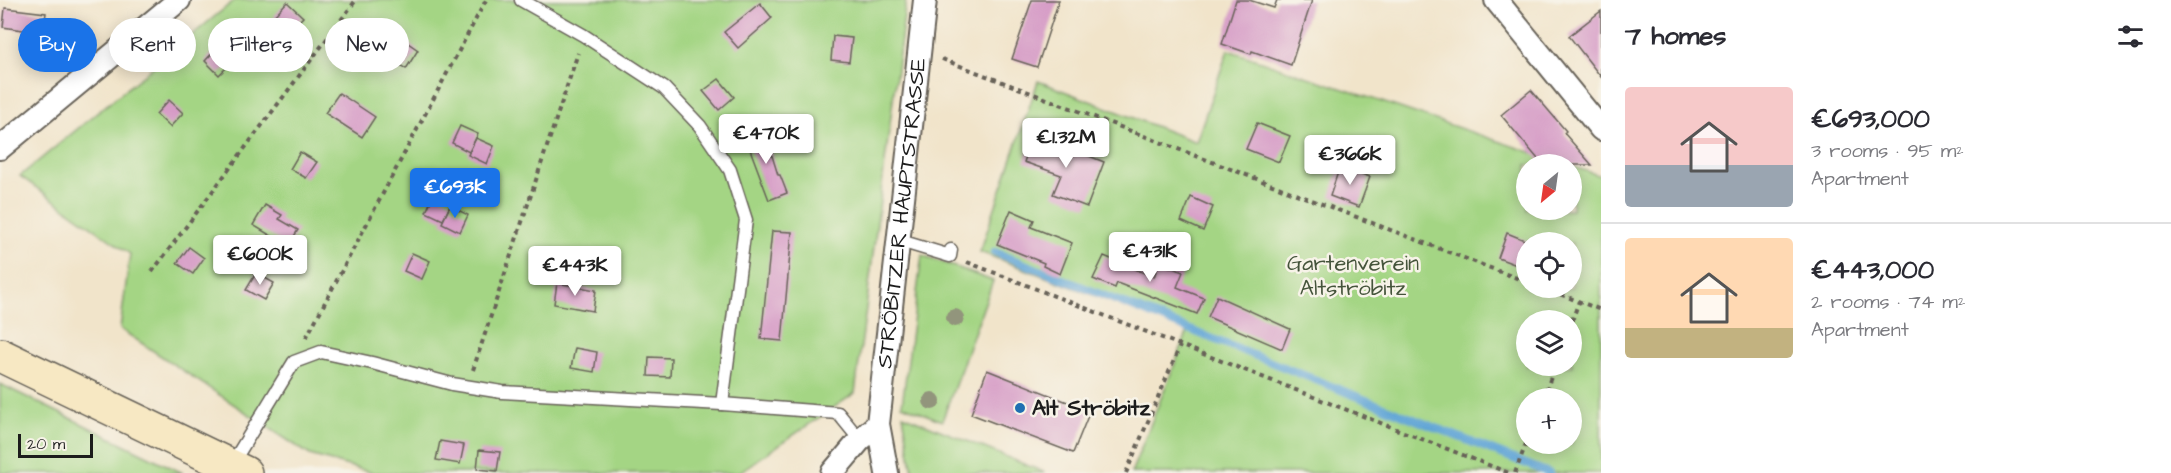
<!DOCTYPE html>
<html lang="en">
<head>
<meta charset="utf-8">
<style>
	body { margin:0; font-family:"Architects Daughter",sans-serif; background:#f2f2f3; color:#2b2b33; height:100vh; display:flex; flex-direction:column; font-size:22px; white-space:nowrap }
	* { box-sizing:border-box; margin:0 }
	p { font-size:20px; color:#7c7c81 }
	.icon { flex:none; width:33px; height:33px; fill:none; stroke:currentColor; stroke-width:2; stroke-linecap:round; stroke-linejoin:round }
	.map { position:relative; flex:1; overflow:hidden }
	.side { display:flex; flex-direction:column; background:#fff; width:570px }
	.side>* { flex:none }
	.hud { position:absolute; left:18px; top:18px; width:570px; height:54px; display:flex; gap:12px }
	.needle { width:39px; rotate:209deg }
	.buttons { position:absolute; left:1516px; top:154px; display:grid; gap:12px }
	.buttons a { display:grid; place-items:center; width:66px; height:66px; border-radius:50%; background:#fff; box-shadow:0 3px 15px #0003; font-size:30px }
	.scale { position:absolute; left:18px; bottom:15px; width:75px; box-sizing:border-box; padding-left:6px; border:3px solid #1c1c1c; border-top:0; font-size:16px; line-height:21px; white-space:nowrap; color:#1c1c1c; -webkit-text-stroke:4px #f7f3e8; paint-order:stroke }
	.price { position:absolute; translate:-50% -51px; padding:0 14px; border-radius:6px; background:#fff; color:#222; font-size:20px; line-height:39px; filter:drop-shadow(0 2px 3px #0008) }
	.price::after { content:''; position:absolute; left:50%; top:36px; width:18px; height:14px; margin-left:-9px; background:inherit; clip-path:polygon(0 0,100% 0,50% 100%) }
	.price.on { background:#1a73e8; color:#fff }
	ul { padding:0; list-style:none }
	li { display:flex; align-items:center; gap:18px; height:150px; padding:0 24px }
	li+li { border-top:2px solid #e1e1e2 }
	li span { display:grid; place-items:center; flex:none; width:168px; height:120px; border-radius:6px; color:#555 }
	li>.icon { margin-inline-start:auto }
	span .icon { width:72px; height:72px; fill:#fffc; stroke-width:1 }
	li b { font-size:26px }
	h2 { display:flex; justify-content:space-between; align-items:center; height:72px; padding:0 24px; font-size:26px }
	.tag { padding:0 21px; border-radius:27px; background:#fff; box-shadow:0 3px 15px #0003; font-size:21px; line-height:54px }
	.tag.on { background:#1a73e8; color:#fff }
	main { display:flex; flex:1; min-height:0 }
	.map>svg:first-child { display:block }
</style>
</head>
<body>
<main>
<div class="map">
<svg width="1601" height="473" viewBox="0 0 1601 473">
	<rect width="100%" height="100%" fill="#f7f3e8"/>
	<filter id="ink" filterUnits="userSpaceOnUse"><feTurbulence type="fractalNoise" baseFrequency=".0167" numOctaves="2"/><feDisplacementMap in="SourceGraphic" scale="12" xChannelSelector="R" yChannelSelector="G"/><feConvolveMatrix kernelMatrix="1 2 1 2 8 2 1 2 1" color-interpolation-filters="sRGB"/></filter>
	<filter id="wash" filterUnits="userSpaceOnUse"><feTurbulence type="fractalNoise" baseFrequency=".008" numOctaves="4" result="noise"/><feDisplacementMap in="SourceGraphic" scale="24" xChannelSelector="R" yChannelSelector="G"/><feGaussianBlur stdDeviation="1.35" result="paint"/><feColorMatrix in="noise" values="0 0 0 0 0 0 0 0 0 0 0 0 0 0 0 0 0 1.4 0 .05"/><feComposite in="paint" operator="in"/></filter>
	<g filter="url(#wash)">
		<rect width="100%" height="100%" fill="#f1e4ca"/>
		<g fill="#a4d584" stroke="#607850" stroke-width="1.5" fill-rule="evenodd">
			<path d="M 235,0 L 906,0 L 855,393 L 738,473 L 373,473 L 310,455 L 120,329 L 130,254 L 20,176 Z"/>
			<path d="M 1228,50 L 1569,165 L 1527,165 L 1527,210 L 1572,210 L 1572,166 L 1601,176 L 1601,473 L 1131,473 L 1188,331 L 980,252 L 1038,81 L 1196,142 ZM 1527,243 L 1572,243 L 1572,288 L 1527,288 ZM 1527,321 L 1572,321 L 1572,366 L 1527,366 ZM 1527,399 L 1572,399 L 1572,444 L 1527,444 Z"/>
			<path d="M 922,255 L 993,281 L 942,421 L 902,405 Z"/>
			<path d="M 0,384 L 183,473 L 0,473 Z"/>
			<path d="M 903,415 L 1046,473 L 913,473 Z"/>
		</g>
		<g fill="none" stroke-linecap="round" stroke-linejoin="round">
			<path stroke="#61a5d6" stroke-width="8" d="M 995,252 L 1549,473"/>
		</g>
		<g id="blocks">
			<g fill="#d69bc6">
				<path d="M 1032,0 L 1059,0 L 1037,67 L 1012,59 Z"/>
				<path d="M 1236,0 L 1249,0 L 1274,8 L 1277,0 L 1312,0 L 1291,65 L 1252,51 L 1251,54 L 1222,44 Z"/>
				<path d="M 287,2 L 303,17 L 288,32 L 273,17 Z"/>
				<path d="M 760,3 L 772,18 L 738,48 L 724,32 Z"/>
				<path d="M 5,8 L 46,13 L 43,33 L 3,27 Z"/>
				<path d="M 1601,11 L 1601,77 L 1569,36 Z"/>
				<path d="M 382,25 L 418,50 L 406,69 L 369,44 Z"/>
				<path d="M 833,36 L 852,38 L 849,62 L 831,60 Z"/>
				<path d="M 218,47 L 233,61 L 219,75 L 205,61 Z"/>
				<path d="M 719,79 L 734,97 L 719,110 L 703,91 Z"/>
				<path d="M 1531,90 L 1566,131 L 1564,133 L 1592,165 L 1543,165 L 1501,115 Z"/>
				<path d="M 339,93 L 375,117 L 362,137 L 325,113 Z"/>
				<path d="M 169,100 L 183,113 L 170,127 L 156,114 Z"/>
				<path d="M 1257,123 L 1290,136 L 1279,162 L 1246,149 Z"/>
				<path d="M 460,126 L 478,134 L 469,152 L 452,143 Z"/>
				<path d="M 764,130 L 778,175 L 780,175 L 787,193 L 769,200 L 745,136 Z"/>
				<path d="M 1034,134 L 1104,162 L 1087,207 L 1053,194 L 1061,175 L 1024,162 Z"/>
				<path d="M 476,138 L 494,146 L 487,164 L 468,155 Z"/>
				<path d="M 300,152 L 317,162 L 306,178 L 290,169 Z"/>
				<path d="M 1340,166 L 1370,177 L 1359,207 L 1330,196 Z"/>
				<path d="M 434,194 L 452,202 L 443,220 L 426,212 Z"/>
				<path d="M 1191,197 L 1213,207 L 1203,231 L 1181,221 Z"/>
				<path d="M 265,205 L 282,215 L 279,219 L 298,230 L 288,246 L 253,225 Z"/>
				<path d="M 450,206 L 468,215 L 460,232 L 442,223 Z"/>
				<path d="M 1011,210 L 1034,220 L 1031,227 L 1072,243 L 1060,274 L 1043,266 L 1044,263 L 997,244 Z"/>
				<path d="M 772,231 L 792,232 L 782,341 L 761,339 Z"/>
				<path d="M 1507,233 L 1527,241 L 1527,269 L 1498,258 Z"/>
				<path d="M 189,247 L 204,258 L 193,274 L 177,263 Z"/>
				<path d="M 412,253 L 430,261 L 422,279 L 404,271 Z"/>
				<path d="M 1104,256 L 1154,277 L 1159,263 L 1183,272 L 1177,287 L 1204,298 L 1197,314 L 1117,283 L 1115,288 L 1093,279 Z"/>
				<path d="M 256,273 L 274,283 L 264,300 L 246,290 Z"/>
				<path d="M 557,283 L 596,290 L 593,311 L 554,304 Z"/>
				<path d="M 1217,296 L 1290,329 L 1282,349 L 1208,317 Z"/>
				<path d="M 575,348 L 597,352 L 594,372 L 571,368 Z"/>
				<path d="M 649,357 L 671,358 L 670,377 L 648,376 Z"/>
				<path d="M 987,370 L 1090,411 L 1073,453 L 971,414 Z"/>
				<path d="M 440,441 L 464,445 L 460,464 L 436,460 Z"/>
				<path d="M 479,450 L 500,452 L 497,471 L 477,469 Z"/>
			</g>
		</g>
	</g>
	<g filter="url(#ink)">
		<use href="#blocks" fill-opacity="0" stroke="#676259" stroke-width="1.5"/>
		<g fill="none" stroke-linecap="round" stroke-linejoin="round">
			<g stroke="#676259" stroke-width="15">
				<g id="lane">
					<path d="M 521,0 L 583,35 L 664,88 L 700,126 L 730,170 L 746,220 L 722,404 L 838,413 L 860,440"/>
					<path d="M 897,240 L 950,256 L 951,250"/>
					<path d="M 232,464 L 294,362 L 321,352 L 372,363 L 452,384 L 502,392 L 722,404"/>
				</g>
			</g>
			<g stroke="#676259" stroke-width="26">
				<g id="street">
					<path d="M 1496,0 L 1601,129"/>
					<path d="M 0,148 L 179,0"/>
					<path d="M 832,473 L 860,440 L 878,424"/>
					<path id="s1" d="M 887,473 L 878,424 L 925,0"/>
				</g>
			</g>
			<g stroke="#676259" stroke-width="36">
				<path id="secondary" d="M 0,355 L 245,473"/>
			</g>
			<g stroke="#676259" stroke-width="4" stroke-dasharray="4.5 4.5" stroke-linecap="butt">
				<path d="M 942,59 L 1527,282"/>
				<path d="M 967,262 L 1509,473"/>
				<path d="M 152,272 L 356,0"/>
				<path d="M 1544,288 L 1601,310"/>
				<path d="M 1572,321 L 1579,301"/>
				<path d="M 306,338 L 486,0"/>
				<path d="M 473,370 L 578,53"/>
				<path d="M 1543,399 L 1555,366"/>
				<path d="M 1126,473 L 1180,346"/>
				<path d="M 1515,473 L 1527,441"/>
			</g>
			<use href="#lane" stroke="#fff" stroke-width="12"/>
			<use href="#street" stroke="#fff" stroke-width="22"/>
			<use href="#secondary" stroke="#f7e8c3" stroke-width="33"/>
		</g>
		<g fill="#92957b">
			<circle cx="955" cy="318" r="9"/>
			<circle cx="932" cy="401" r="9"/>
		</g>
	</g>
	<circle fill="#1f6fb2" stroke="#f7f3e8" stroke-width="2" cx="1020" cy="408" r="6"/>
	<g text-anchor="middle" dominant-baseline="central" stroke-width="5" stroke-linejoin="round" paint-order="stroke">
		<g font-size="22" fill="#1c1c1c" stroke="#f7f3e8">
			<text stroke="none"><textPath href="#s1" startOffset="262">STRÖBITZER HAUPTSTRASSE</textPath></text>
		</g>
		<g font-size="22" fill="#45543b" stroke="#f7f3e8">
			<text x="1353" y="263">Gartenverein<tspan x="1353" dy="25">Altströbitz</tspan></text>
		</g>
		<g font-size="22" font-weight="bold" fill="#1c1c1c" stroke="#f7f3e8" text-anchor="start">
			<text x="1032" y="408">Alt Ströbitz</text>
		</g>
	</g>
</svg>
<div class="buttons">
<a><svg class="needle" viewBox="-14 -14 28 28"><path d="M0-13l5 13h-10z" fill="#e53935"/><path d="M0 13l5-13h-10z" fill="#7c7c81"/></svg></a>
<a><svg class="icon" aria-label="locate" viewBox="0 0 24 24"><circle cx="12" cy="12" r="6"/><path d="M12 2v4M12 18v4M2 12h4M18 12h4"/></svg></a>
<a><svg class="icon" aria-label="layers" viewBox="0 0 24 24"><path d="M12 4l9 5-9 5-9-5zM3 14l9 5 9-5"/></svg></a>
<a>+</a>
</div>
<div class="scale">20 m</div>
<b class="price" style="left:766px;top:165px">€470K</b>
<b class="price" style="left:1066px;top:169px">€1.32M</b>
<b class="price" style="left:1350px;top:186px">€366K</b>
<b class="price on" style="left:455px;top:219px">€693K</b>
<b class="price" style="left:1150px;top:283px">€431K</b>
<b class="price" style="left:260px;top:286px">€600K</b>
<b class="price" style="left:575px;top:297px">€443K</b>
<div class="hud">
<a class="tag on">Buy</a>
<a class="tag">Rent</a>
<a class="tag">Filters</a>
<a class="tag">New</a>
</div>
</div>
<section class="side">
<h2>7 homes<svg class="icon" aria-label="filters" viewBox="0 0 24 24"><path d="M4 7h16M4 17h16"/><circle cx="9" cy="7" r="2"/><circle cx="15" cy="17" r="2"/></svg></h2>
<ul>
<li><span style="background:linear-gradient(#f6c9c9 65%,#9aa5b1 0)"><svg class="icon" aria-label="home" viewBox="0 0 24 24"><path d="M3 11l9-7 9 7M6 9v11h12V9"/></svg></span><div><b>€693,000</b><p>3 rooms · 95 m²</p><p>Apartment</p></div></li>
<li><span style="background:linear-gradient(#ffd9b3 75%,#c2b280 0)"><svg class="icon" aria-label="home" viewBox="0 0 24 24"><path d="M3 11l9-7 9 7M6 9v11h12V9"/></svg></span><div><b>€443,000</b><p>2 rooms · 74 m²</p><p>Apartment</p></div></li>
</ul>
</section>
</main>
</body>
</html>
